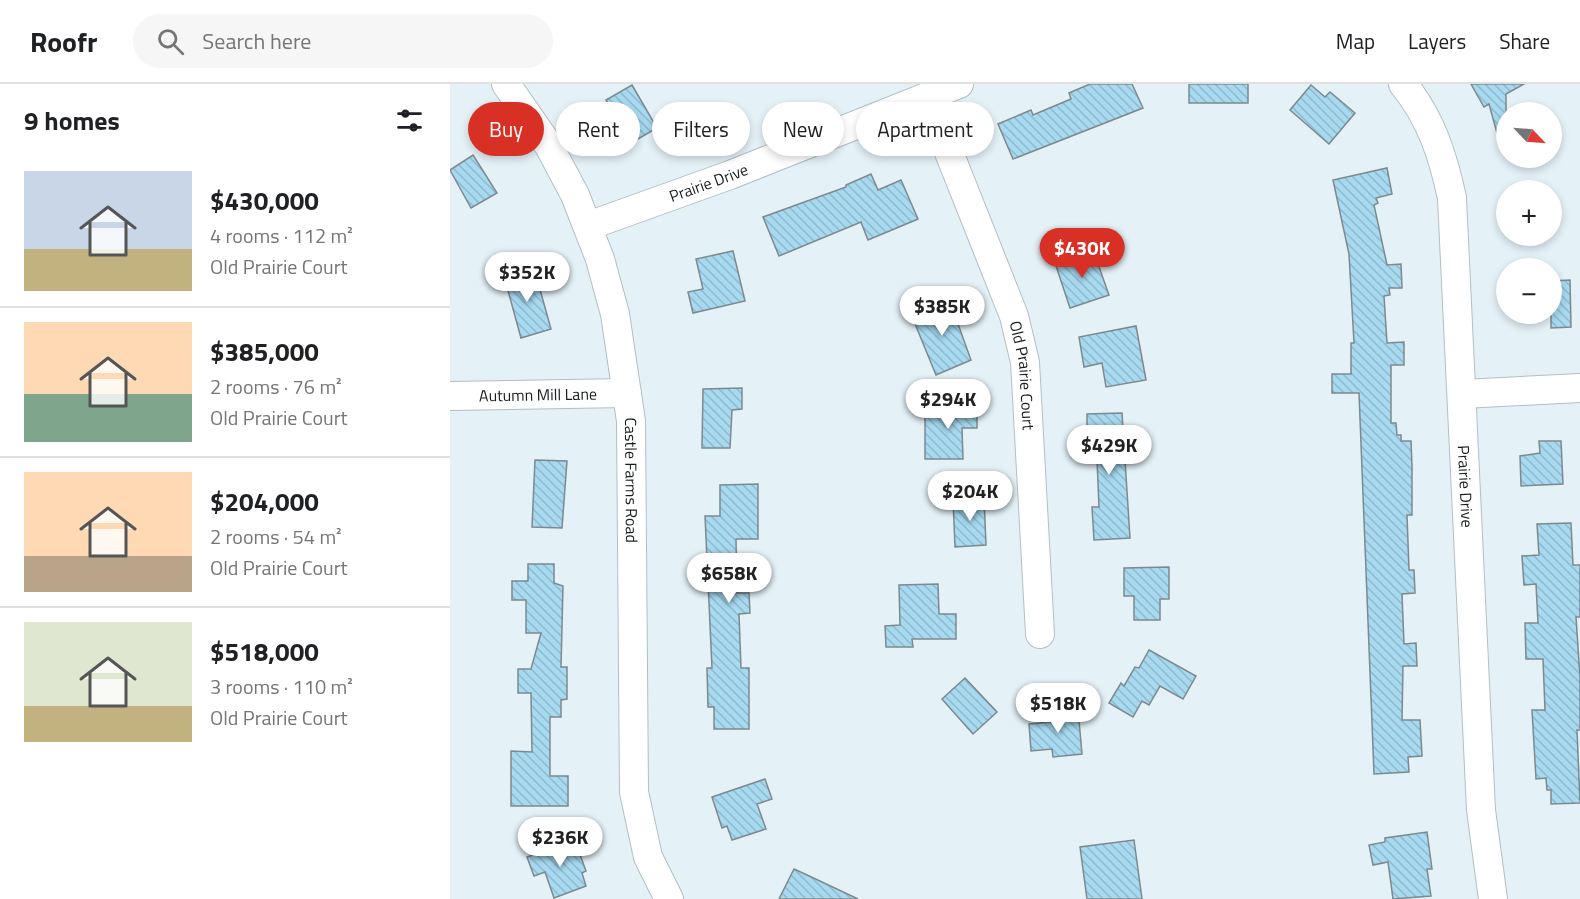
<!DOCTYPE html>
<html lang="en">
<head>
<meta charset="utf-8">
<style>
	body { margin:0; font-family:"Titillium Web",sans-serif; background:#f6f6f6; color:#202124; height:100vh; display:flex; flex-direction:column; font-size:22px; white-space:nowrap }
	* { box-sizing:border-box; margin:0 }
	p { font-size:20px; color:#757577 }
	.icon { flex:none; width:33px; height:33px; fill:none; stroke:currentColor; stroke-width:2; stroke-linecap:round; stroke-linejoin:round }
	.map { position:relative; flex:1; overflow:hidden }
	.drawer { display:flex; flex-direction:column; background:#fff; width:450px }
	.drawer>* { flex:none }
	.top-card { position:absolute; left:18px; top:18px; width:570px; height:54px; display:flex; gap:12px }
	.needle { width:39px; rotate:115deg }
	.controls { position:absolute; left:1046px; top:18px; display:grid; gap:12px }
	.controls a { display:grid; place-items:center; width:66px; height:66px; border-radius:50%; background:#fff; box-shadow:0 3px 9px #0003; font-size:30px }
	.price { position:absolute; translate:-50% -51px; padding:0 14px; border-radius:21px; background:#fff; color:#222; font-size:20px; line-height:39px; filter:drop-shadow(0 2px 3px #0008) }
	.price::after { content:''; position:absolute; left:50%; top:36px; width:18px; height:14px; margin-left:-9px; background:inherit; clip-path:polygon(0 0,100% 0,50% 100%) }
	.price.on { background:#d93025; color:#fff }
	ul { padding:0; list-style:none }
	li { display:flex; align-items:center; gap:18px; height:150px; padding:0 24px }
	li+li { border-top:2px solid #e0e0e0 }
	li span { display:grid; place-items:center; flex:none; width:168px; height:120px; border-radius:0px; color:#555 }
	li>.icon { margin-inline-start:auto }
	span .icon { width:72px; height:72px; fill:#fffc; stroke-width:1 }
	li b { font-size:26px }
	h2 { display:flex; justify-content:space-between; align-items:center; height:72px; padding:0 24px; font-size:26px }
	.tag { padding:0 21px; border-radius:27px; background:#fff; box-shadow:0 3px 9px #0003; font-size:21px; line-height:54px }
	.tag.on { background:#d93025; color:#fff }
	header { display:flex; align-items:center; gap:36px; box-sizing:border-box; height:84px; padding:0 30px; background:#fff; border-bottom:2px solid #e0e0e0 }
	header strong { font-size:28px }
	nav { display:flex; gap:33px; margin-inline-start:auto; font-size:21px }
	.search { width:420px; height:54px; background:#f6f6f6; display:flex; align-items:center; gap:15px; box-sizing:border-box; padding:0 21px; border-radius:33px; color:#757577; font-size:22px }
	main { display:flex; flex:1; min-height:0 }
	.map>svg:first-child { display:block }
</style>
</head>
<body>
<header>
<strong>Roofr</strong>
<div class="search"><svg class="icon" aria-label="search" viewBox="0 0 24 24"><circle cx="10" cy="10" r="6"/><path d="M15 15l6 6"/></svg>Search here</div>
<nav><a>Map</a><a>Layers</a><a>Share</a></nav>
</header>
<main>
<section class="drawer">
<h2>9 homes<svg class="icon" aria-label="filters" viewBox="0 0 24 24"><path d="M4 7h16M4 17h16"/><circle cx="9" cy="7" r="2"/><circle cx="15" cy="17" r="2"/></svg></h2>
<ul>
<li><span style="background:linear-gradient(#c9d6e8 65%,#c2b280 0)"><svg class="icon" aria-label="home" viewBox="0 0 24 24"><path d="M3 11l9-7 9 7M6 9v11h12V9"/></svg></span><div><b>$430,000</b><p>4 rooms · 112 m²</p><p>Old Prairie Court</p></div></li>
<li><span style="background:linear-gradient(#ffd9b3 60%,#7fa58c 0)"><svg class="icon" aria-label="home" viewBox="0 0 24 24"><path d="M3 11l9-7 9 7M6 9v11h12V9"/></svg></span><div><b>$385,000</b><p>2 rooms · 76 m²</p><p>Old Prairie Court</p></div></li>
<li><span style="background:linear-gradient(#ffd9b3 70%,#b9a48a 0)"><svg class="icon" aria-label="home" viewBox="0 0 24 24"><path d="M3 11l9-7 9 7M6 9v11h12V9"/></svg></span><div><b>$204,000</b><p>2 rooms · 54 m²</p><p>Old Prairie Court</p></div></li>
<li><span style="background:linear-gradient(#dfe7d0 70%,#c2b280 0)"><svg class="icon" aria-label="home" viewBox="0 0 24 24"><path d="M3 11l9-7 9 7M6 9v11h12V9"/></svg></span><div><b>$518,000</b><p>3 rooms · 110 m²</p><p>Old Prairie Court</p></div></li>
</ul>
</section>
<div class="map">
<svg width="1130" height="815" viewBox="0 0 1130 815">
	<defs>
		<pattern id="building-back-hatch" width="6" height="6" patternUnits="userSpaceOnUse" patternTransform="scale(1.5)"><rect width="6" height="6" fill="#a7d9f0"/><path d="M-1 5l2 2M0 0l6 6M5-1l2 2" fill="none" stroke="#8fbacd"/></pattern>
	</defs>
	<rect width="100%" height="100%" fill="#e4f1f7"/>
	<g fill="url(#building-back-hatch)" stroke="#7d898e" stroke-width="1.5">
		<path d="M 640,0 L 682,0 L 693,24 L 563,75 L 548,40 L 581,26 L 583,31 L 621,15 L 619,9 Z"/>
		<rect x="739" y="0" width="59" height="19"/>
		<path d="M 1021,0 L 1074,0 L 1056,10 L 1056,60 L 1050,60 L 1039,20 L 1034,23 Z"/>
		<path d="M 182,1 L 207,44 L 181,59 L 156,16 Z"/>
		<path d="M 861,1 L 875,13 L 880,8 L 905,29 L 879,60 L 840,26 Z"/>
		<path d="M 23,71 L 47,109 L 21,124 L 0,86 Z"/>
		<path d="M 937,84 L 942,110 L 926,114 L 928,119 L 924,121 L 937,181 L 951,180 L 952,204 L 939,204 L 940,211 L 934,212 L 937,259 L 954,258 L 954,281 L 941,281 L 941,339 L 946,339 L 947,351 L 951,351 L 951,357 L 961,357 L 962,383 L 962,431 L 957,431 L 959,486 L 964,486 L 965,509 L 952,510 L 954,560 L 966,559 L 967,582 L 953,582 L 952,636 L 970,636 L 972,672 L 958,673 L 959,688 L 924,690 L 909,309 L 882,309 L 882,290 L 901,290 L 901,259 L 904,259 L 899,170 L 883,96 Z"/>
		<path d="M 421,90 L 428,106 L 451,96 L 468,135 L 418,156 L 411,138 L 329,172 L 313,133 L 396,103 L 396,101 Z"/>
		<path d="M 643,166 L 659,211 L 620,224 L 605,179 Z"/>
		<path d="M 283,167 L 295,217 L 243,229 L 238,208 L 253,205 L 246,175 Z"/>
		<path d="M 84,184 L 101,245 L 71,254 L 54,192 Z"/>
		<path d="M 1120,196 L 1121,243 L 1101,244 L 1101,197 Z"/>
		<path d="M 499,215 L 521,276 L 486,291 L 461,230 Z"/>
		<path d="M 686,242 L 696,296 L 656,303 L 652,279 L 634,283 L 629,253 Z"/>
		<path d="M 292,304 L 292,325 L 282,326 L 280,364 L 252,364 L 253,305 Z"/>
		<path d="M 527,319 L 527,344 L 512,344 L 513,375 L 475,375 L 475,323 Z"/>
		<path d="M 672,329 L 680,454 L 644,456 L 642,423 L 649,423 L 647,376 L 637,377 L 637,330 Z"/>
		<path d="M 1089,357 L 1111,357 L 1113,400 L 1071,402 L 1070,372 L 1090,369 Z"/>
		<path d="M 85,376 L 117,377 L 112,444 L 82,443 Z"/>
		<path d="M 308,400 L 308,455 L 286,455 L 287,509 L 299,509 L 300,529 L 289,530 L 291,584 L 299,584 L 299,645 L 264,645 L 264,623 L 258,623 L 257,584 L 262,584 L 255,432 L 270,432 L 270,401 Z"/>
		<path d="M 534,413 L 536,461 L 505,463 L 503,415 Z"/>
		<path d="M 1121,439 L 1123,481 L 1130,481 L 1130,533 L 1126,533 L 1130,593 L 1130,646 L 1127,646 L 1130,719 L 1101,720 L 1101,706 L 1097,706 L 1096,694 L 1086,695 L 1082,626 L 1095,626 L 1093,575 L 1076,575 L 1075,539 L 1088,539 L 1086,500 L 1074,501 L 1072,472 L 1089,471 L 1087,440 Z"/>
		<path d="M 78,480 L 104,480 L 104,499 L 113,502 L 111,583 L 117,583 L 117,615 L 111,616 L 111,633 L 100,633 L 100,692 L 118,692 L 118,722 L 61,722 L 61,667 L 82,668 L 81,609 L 68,609 L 68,585 L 81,585 L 91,549 L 76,549 L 76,516 L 62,516 L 62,497 L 78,497 Z"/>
		<path d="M 719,483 L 719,515 L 710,515 L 710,536 L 684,536 L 684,512 L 674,512 L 674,484 Z"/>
		<path d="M 488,500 L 489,530 L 506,530 L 506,555 L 462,555 L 463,563 L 436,563 L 435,542 L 450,541 L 449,501 Z"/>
		<path d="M 699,566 L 746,592 L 733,615 L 710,602 L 699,621 L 692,617 L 683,633 L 659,619 L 671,599 L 674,602 L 685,583 L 689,584 Z"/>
		<path d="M 515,594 L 547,628 L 523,650 L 492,615 Z"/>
		<path d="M 628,625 L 632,670 L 603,673 L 602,665 L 581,667 L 579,640 L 601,638 L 600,628 Z"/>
		<path d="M 315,695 L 322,715 L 307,720 L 316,745 L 282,756 L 277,742 L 272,744 L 262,713 Z"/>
		<path d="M 977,748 L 982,785 L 977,785 L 981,812 L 943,815 L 938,778 L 923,781 L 919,761 L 935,758 L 935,754 Z"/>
		<path d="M 684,756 L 692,815 L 637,815 L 630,763 Z"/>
		<path d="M 125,757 L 136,787 L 132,789 L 136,802 L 104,814 L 95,788 L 84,792 L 77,773 Z"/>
		<path d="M 344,785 L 355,790 L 408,815 L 329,815 Z"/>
	</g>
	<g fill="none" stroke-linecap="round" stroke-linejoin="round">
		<g stroke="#b2bfc5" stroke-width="30">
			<g id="minor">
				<path id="s1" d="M 56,0 L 99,62 L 125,111 L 150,175 L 165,230 L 181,337 L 184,708 L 198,773 L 219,815"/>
				<path id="s2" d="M 953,0 C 981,34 993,72 1002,114 L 1031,726 L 1043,815"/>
				<path id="s3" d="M 477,13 L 564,232 L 575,278 L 590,550"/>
				<path id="s4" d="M 138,142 L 280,91 L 509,0"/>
				<path d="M 1013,310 L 1130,304"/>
				<path id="s5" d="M 0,312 L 177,309"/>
			</g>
		</g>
		<use href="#minor" stroke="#fff" stroke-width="28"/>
	</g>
	<g text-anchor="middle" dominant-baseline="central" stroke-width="5" stroke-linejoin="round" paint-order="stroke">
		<g font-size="16" fill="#191d1f" stroke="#f7fdff">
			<text stroke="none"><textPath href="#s4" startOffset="128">Prairie Drive</textPath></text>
			<text stroke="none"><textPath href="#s3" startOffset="296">Old Prairie Court</textPath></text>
			<text stroke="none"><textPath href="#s5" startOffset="88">Autumn Mill Lane</textPath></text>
			<text stroke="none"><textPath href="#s1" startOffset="424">Castle Farms Road</textPath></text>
			<text stroke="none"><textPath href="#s2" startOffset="414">Prairie Drive</textPath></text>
		</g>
	</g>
</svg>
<div class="controls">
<a><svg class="needle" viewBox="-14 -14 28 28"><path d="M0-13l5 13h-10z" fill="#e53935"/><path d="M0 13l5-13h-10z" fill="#757577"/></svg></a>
<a>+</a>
<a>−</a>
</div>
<b class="price on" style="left:632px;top:195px">$430K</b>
<b class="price" style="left:77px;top:219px">$352K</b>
<b class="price" style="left:492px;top:253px">$385K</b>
<b class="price" style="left:498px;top:346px">$294K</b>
<b class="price" style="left:659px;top:392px">$429K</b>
<b class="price" style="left:520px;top:438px">$204K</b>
<b class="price" style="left:279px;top:520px">$658K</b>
<b class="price" style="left:608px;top:650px">$518K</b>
<b class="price" style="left:110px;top:784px">$236K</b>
<div class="top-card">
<a class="tag on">Buy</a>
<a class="tag">Rent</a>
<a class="tag">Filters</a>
<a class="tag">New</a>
<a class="tag">Apartment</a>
</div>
</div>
</main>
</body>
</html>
